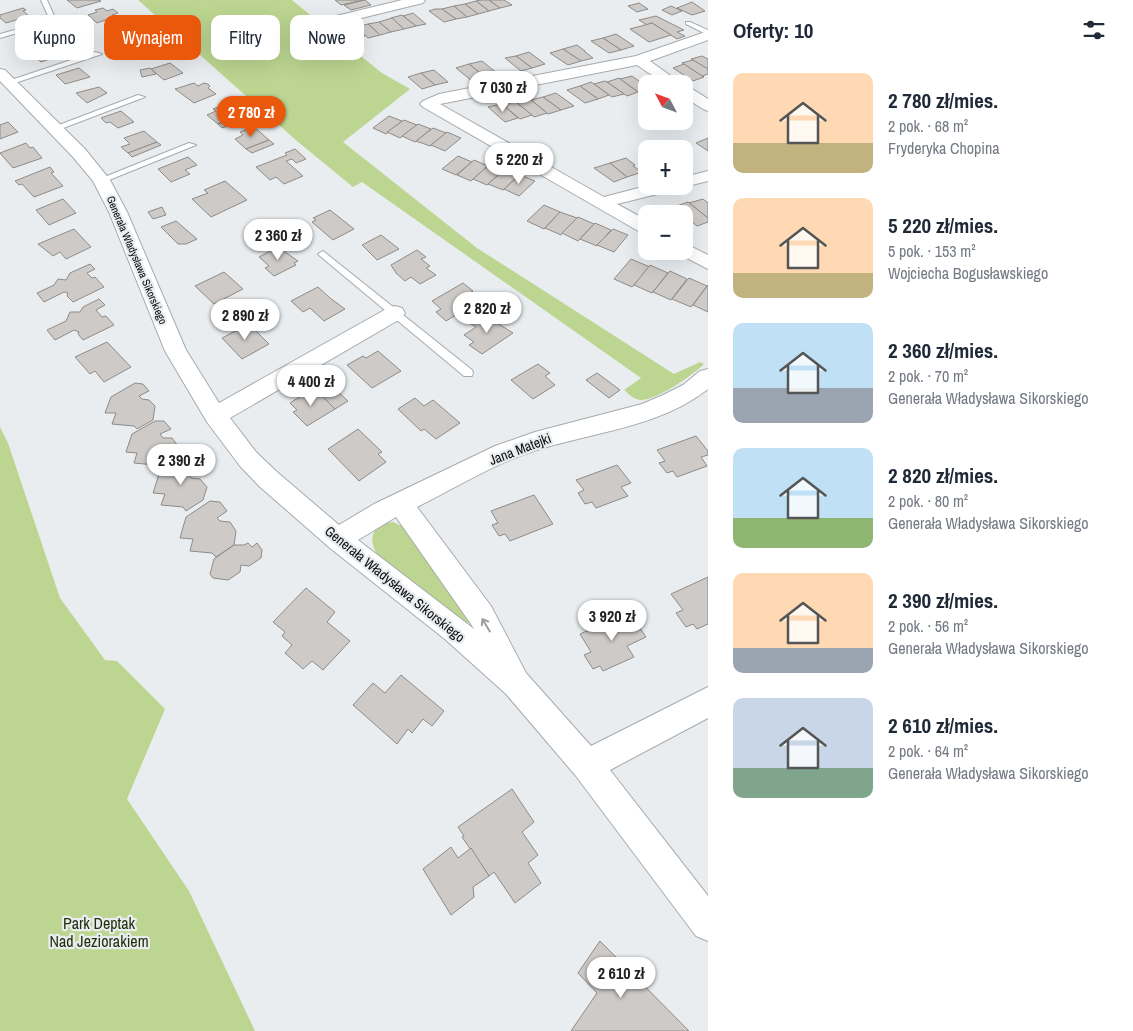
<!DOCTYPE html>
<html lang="pl">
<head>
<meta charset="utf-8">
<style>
	body { margin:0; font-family:"Archivo Narrow",sans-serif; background:#f2f2f3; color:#1f2937; height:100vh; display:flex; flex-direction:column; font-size:19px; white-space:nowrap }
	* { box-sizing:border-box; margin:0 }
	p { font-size:16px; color:#747a83 }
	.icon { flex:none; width:28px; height:28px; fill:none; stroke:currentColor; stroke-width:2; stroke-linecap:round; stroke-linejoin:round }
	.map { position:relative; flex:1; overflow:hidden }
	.drawer { display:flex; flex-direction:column; background:#fff; width:425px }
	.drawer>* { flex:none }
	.banner { position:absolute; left:15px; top:15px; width:475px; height:45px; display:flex; gap:10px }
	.needle { width:32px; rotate:311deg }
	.fabs { position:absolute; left:638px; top:75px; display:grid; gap:10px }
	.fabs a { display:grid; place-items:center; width:55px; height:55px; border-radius:10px; background:#fff; box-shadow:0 5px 20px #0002; font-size:25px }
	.price { position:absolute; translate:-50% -42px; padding:0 11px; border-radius:18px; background:#fff; color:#222; font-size:16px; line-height:32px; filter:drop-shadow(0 1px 2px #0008) }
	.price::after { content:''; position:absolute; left:50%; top:30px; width:15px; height:11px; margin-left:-8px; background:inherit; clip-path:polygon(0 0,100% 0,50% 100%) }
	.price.current { background:#ea580c; color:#fff }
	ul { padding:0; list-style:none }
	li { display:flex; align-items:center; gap:15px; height:125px; padding:0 25px }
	li span { display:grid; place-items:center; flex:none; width:140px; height:100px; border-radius:10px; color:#555 }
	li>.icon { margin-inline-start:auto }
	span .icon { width:60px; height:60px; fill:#fffc; stroke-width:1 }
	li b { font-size:21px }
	h2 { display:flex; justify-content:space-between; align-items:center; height:60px; padding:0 25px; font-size:21px }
	.pill { padding:0 18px; border-radius:10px; background:#fff; box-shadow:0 5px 20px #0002; font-size:18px; line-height:45px }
	.pill.current { background:#ea580c; color:#fff }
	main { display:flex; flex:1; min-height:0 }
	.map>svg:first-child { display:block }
</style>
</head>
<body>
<main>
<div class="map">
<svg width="708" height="1031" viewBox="0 0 708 1031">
	<rect width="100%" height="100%" fill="#e9edf0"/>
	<g fill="#bcd691">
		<path d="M 138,0 L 292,0 L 315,19 L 323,21 L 293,28 L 303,40 L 332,33 L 382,73 L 410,89 L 343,142 L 477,248 L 674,374 L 700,362 L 704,364 C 693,375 657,400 641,400 C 634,400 629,394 624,390 L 641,378 L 362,182 L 353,187 L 297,141 Z"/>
		<path d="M 0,427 L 8,443 L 60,598 L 105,660 L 117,661 L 165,709 L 127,799 L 189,891 L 255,1031 L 0,1031 Z"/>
		<path d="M 393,522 L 406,528 L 471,623 L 464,622 L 377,554 C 367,538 373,524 393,522 Z"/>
	</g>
	<g fill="#cdcac7" stroke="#8e8b88">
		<path d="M 67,0 L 99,0 L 101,1 L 77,8 Z"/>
		<path d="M 335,0 L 364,0 L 341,5 Z"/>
		<path d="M 365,0 L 371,5 L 351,10 L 344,5 Z"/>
		<path d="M 481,0 L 489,0 L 500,8 L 489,11 L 476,1 Z"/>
		<path d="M 489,0 L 504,0 L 512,5 L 500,8 Z"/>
		<path d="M 476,1 L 489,11 L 478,14 L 465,4 Z"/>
		<path d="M 692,2 L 705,11 L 692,15 L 677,8 Z"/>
		<path d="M 639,3 L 648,9 L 637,12 L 628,6 Z"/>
		<path d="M 465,4 L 478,14 L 467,17 L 454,6 Z"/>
		<path d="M 454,6 L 467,17 L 456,19 L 442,9 Z"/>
		<path d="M 671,6 L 682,11 L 672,15 L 662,10 Z"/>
		<path d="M 23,8 L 26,10 L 23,11 L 29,16 L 6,23 L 0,18 L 0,15 Z"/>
		<path d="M 103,8 L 107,11 L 113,9 L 118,13 L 112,15 L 114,17 L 97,23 L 88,15 L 97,12 L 95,10 Z"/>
		<path d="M 435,9 L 442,9 L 456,19 L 444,22 L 429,11 Z"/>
		<path d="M 413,13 L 426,24 L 416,26 L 403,16 Z"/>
		<path d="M 402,15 L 403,16 L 416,26 L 404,29 L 391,18 Z"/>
		<path d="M 656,16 L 684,30 L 677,32 L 685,36 L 677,39 L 652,23 L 647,25 L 639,20 Z"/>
		<path d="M 392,18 L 404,29 L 391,32 L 379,22 Z"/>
		<path d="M 379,22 L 391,32 L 380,35 L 368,24 Z"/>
		<path d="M 652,23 L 671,35 L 649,42 L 630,29 Z"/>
		<path d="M 368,24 L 380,35 L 368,38 L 356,27 Z"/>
		<path d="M 354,25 L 365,36 L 352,39 L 340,28 Z"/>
		<path d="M 126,29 L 137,35 L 121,40 L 109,34 Z"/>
		<path d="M 47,30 L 54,35 L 38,42 L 24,45 L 17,38 Z"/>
		<path d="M 616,34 L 634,46 L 621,50 L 603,38 Z"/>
		<path d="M 603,38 L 621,50 L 609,53 L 591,41 Z"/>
		<path d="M 159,41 L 169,49 L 161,52 L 151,44 Z"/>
		<path d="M 149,43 L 160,51 L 142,57 L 131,50 Z"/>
		<path d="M 577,45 L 585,51 L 584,51 L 593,58 L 581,61 L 563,49 Z"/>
		<path d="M 53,46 L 64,54 L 41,62 L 31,53 Z"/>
		<path d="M 563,49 L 581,61 L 568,65 L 550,53 Z"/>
		<path d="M 529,52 L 545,64 L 532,68 L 516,56 Z"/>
		<path d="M 516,56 L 532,68 L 521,71 L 505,58 Z"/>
		<path d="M 702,56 L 708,59 L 708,69 L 691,59 Z"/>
		<path d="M 693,60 L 708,69 L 708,74 L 702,76 L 682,63 Z"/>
		<path d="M 482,61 L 498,74 L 485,77 L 469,64 Z"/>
		<path d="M 170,63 L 183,73 L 164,80 L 151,69 Z"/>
		<path d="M 469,64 L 485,77 L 472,81 L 456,68 Z"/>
		<path d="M 684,64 L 702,76 L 704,77 L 693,81 L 673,68 Z"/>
		<path d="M 79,68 L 90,77 L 65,84 L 56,75 Z"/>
		<path d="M 150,68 L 156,74 L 142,77 L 140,70 Z"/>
		<path d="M 434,70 L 448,82 L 435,85 L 421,73 Z"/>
		<path d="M 421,73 L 435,85 L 422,89 L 408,77 Z"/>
		<path d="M 632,76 L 646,86 L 646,93 L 641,94 L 620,79 Z"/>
		<path d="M 619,78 L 620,79 L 638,92 L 627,96 L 607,82 Z"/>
		<path d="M 605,81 L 607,82 L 624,94 L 612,97 L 594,84 Z"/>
		<path d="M 591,82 L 594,84 L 609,95 L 598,99 L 580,86 Z"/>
		<path d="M 194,83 L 198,86 L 204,83 L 208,84 L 210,86 L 208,88 L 216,94 L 194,103 L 175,89 Z"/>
		<path d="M 580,86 L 598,99 L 585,103 L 567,90 Z"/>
		<path d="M 99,87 L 107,93 L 87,103 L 76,93 Z"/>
		<path d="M 556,93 L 574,106 L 561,110 L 543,97 Z"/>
		<path d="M 543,97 L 561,110 L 548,114 L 531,100 Z"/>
		<path d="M 529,99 L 531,100 L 547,113 L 534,117 L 517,103 Z"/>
		<path d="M 516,101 L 517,103 L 532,115 L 520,119 L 503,105 Z"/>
		<path d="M 226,104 L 234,111 L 232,112 L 237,117 L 218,124 L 207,115 L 216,111 L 213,109 Z"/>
		<path d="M 501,104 L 503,105 L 518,118 L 505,122 L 488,107 Z"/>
		<path d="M 121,111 L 134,122 L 118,128 L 110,122 L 106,123 L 101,118 Z"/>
		<path d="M 389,116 L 402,121 L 386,134 L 373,128 Z"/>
		<path d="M 237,117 L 242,121 L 222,128 L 218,124 Z"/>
		<path d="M 404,120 L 417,125 L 400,138 L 387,132 Z"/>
		<path d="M 8,122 L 18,132 L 0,139 L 0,125 Z"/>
		<path d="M 418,124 L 431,129 L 415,142 L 402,136 Z"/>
		<path d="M 254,127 L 269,140 L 246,149 L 235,139 L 243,135 L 240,132 Z"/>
		<path d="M 433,128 L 446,133 L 430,146 L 416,141 Z"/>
		<path d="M 144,131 L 157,142 L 128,153 L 121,147 L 130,144 L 124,138 Z"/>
		<path d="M 447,132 L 461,138 L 445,151 L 431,145 Z"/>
		<path d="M 708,138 L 708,151 L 696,143 Z"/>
		<path d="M 269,140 L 274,144 L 252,153 L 246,149 Z"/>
		<path d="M 157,142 L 161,145 L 132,157 L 128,153 Z"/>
		<path d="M 26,143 L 30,148 L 33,147 L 42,158 L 13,168 L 0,153 Z"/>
		<path d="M 295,149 L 306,159 L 296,163 L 292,159 L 286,161 L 303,176 L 284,184 L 276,177 L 270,180 L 256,167 L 287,155 L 285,153 Z"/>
		<path d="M 458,156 L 472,162 L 456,175 L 442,169 Z"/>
		<path d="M 188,157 L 197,165 L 185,170 L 190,174 L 171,182 L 158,169 Z"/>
		<path d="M 626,158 L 635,165 L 633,166 L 642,172 L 627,177 L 610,163 Z"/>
		<path d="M 474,160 L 488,166 L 471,181 L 457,175 Z"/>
		<path d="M 610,163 L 627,177 L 614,182 L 594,168 Z"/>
		<path d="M 489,165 L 503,171 L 487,185 L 473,179 Z"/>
		<path d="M 50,167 L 54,172 L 51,173 L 63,186 L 34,197 L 22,184 L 19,185 L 15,181 Z"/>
		<path d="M 504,170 L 518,176 L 503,190 L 488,184 Z"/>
		<path d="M 520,175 L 535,181 L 519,196 L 504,189 Z"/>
		<path d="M 225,181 L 247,200 L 211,217 L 192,199 L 208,193 L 204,190 Z"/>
		<path d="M 63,199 L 76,213 L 49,225 L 36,210 Z"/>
		<path d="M 703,199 L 708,203 L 708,218 L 689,203 Z"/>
		<path d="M 688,202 L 708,218 L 708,222 L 697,226 L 674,207 Z"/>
		<path d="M 544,205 L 560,212 L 544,229 L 527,221 Z"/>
		<path d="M 162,207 L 166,215 L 153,219 L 148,212 Z"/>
		<path d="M 330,210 L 354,229 L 333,240 L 312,222 L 316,220 L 313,218 Z"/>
		<path d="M 560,212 L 577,218 L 561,235 L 545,228 Z"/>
		<path d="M 578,217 L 594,224 L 578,241 L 562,233 Z"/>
		<path d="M 176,221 L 197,239 L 186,244 L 178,244 L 161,227 Z"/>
		<path d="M 595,223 L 611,230 L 597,246 L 580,239 Z"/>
		<path d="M 74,229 L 91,247 L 66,259 L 60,252 L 53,256 L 38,244 Z"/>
		<path d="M 613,229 L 628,235 L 614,252 L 597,245 Z"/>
		<path d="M 381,235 L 399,249 L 377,260 L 362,245 Z"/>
		<path d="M 278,247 L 298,261 L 294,263 L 296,265 L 274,276 L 265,268 L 269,266 L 259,257 Z"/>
		<path d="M 417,250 L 426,257 L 421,259 L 430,266 L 426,268 L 436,275 L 420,284 L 411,277 L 405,281 L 396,273 L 391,265 Z"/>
		<path d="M 631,259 L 650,267 L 632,287 L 614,279 Z"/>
		<path d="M 90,264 L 95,269 L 87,273 L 92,278 L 95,277 L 104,287 L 73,302 L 67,296 L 68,293 L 64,292 L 44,302 L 37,293 L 54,285 L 58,279 L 66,280 L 70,273 Z"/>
		<path d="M 650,265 L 668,273 L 652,293 L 634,285 Z"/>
		<path d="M 670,271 L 687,279 L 671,300 L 653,292 Z"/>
		<path d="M 224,272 L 243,289 L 214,304 L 195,286 Z"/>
		<path d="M 689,278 L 707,286 L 691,307 L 672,299 Z"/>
		<path d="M 463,283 L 473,291 L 464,297 L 474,304 L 446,321 L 436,312 L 441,309 L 432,301 Z"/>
		<path d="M 708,285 L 708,312 L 693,305 Z"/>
		<path d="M 318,287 L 330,298 L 345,309 L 324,321 L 310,308 L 303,312 L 291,301 Z"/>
		<path d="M 99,299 L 105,305 L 96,310 L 102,317 L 106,316 L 114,325 L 83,340 L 78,334 L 79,332 L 74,330 L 55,340 L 47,330 L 66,321 L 70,312 L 80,312 L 83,307 Z"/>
		<path d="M 488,313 L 492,316 L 489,318 L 513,333 L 482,354 L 469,345 L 474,342 L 464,335 L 476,327 L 471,324 Z"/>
		<path d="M 249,324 L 269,344 L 242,359 L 222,338 Z"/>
		<path d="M 107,342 L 131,367 L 104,382 L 95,371 L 90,374 L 75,357 Z"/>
		<path d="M 378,351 L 401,371 L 372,388 L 347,365 L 363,356 L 366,358 Z"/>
		<path d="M 538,364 L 550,373 L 545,376 L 555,385 L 533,399 L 511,380 Z"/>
		<path d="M 597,373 L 620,390 L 609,398 L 586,380 Z"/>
		<path d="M 326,381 L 348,401 L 335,409 L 314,388 Z"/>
		<path d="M 135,383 L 143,384 L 149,391 L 139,396 L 142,399 L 149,400 L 155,406 L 153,420 L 137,429 L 134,426 L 112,424 L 116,413 L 105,413 L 111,397 Z"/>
		<path d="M 314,388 L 335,409 L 307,426 L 293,412 L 297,410 L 290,403 Z"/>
		<path d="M 415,398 L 424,406 L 433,400 L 460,423 L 436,439 L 424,429 L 421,431 L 398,409 Z"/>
		<path d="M 155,421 L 164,421 L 171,429 L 160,434 L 163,438 L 172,438 L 178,446 L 174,459 L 158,468 L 155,465 L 134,463 L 137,453 L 126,452 L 132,434 Z"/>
		<path d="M 358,429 L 382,452 L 378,454 L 386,462 L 359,481 L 328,449 Z"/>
		<path d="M 696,436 L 708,451 L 708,455 L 701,457 L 707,466 L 677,477 L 673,471 L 667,473 L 659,463 L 665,461 L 657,450 Z"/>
		<path d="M 182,460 L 192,460 L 199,468 L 188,474 L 191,478 L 200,479 L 207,487 L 203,500 L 186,511 L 183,507 L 161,505 L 165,494 L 153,493 L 159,474 Z"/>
		<path d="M 617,465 L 631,483 L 621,487 L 628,496 L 596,508 L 592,502 L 585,504 L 578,493 L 584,490 L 576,480 Z"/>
		<path d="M 534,495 L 553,524 L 510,541 L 505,534 L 499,536 L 492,525 L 498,523 L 491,511 Z"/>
		<path d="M 210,501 L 220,502 L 227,511 L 217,518 L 220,521 L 230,522 L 236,531 L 234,545 L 216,557 L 212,553 L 190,551 L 193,539 L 180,538 L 186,517 Z"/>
		<path d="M 248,543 L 252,547 L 257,543 L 262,550 L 261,558 L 249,566 L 241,565 L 240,572 L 228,580 L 213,578 L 210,574 L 214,559 L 234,545 L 244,545 Z"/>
		<path d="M 708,577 L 708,624 L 697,629 L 693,624 L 686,627 L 676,613 L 683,610 L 671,594 Z"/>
		<path d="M 306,588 L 335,612 L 327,622 L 350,641 L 323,670 L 312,661 L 303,669 L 285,653 L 292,645 L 282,636 L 285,632 L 273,622 Z"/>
		<path d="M 629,612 L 646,637 L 627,646 L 634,657 L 603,671 L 600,666 L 593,669 L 584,655 L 591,652 L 580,634 Z"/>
		<path d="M 401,675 L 444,711 L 432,726 L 423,719 L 412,733 L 408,729 L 397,744 L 353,705 L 373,683 L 385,693 Z"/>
		<path d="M 512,789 L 534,822 L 522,832 L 538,855 L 528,863 L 541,883 L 515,903 L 494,872 L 489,876 L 462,837 L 464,836 L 458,827 Z"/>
		<path d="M 451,847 L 458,858 L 471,848 L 489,876 L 473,887 L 474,897 L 451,915 L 423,869 Z"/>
		<path d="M 600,941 L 689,1031 L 571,1031 L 597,993 L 578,973 Z"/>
	</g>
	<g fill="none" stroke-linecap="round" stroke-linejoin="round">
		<g stroke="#a7aaad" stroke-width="2">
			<g id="lane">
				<path d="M 41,0 L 47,0 L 55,18 L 51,23 L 0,38 L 0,34 L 47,21 L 49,18 Z"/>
				<path d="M 686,22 L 690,22 L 708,30 L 708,35 L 686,24 Z"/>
				<path d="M 95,52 L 102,54 L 12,84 L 5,82 Z"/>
				<path d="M 138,95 L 145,97 L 58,130 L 51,128 Z"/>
				<path d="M 189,143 L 196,145 L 104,182 L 97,180 Z"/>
				<path d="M 323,251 L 472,370 L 473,373 L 472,376 L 464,376 L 320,256 L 318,254 Z"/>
			</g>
		</g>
		<g stroke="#a7aaad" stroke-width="2">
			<g id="street">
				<path d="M 402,0 L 425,0 L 423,3 L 308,31 L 301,27 L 303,24 Z"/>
				<path d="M 708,31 L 708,40 L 650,61 L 682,84 L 665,84 L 637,65 L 440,104 L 604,197 L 646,186 L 677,186 L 674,190 L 617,204 L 646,220 L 646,234 L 640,232 L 423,107 L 420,104 L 423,101 L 439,94 L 636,56 Z"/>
				<path d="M 0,69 L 5,70 L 85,149 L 110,180 L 127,212 L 186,350 L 219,403 L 388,308 L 395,306 L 402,308 L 405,313 L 402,318 L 230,418 L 256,452 L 277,472 L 339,525 L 374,504 L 495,446 L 535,432 L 642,404 L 663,395 L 683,385 L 700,371 L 708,369 L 708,389 C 660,427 594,432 537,450 C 495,463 457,487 417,507 L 491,606 L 526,673 L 591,746 L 708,687 L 708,718 L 610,770 L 708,896 L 708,941 L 696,936 L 576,776 L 506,694 L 446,640 L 330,548 L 259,486 L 240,466 L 207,422 L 165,351 L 109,212 L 93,181 L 73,157 L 0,81 ZM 396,517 L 471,624 L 474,629 L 358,540 Z"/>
				<path d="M 684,86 L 689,87 L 708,99 L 708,111 L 703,109 L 684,97 Z"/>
				<path d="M 708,171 L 708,181 L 684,187 L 680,186 L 684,186 L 684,177 Z"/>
				<path d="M 684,243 L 708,255 L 708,269 L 677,253 L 676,251 L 684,251 Z"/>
			</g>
		</g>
		<use href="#lane" fill="#fff" fill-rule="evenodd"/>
		<use href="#street" fill="#fff" fill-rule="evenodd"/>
	</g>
	<defs><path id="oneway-shaft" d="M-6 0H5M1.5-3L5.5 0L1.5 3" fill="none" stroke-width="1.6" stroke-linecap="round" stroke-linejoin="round" transform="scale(1.25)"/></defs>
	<use stroke="#9d9e9e" href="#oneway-shaft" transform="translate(486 625) rotate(-121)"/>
	<g text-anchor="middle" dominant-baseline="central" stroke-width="4.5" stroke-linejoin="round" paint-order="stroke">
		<g font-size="11" fill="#0b0c0d" stroke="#e9edf0">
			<text transform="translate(137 260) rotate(67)">Generała Władysława Sikorskiego</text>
		</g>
		<g font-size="14" fill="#0b0c0d" stroke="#e9edf0">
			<text transform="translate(520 449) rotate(-21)">Jana Matejki</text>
			<text transform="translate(395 584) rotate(39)">Generała Władysława Sikorskiego</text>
		</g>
		<g font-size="16" fill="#232f0b" stroke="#e9edf0">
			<text x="99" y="923">Park Deptak<tspan x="99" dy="18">Nad Jeziorakiem</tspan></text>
		</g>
	</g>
</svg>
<div class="fabs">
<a><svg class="needle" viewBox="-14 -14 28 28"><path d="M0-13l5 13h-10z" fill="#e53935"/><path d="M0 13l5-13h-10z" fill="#747a83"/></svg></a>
<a>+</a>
<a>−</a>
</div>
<b class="price" style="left:503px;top:113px">7 030 zł</b>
<b class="price current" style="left:251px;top:138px">2 780 zł</b>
<b class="price" style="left:519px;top:185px">5 220 zł</b>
<b class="price" style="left:278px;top:261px">2 360 zł</b>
<b class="price" style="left:487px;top:334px">2 820 zł</b>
<b class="price" style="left:245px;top:341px">2 890 zł</b>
<b class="price" style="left:311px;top:407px">4 400 zł</b>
<b class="price" style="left:181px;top:486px">2 390 zł</b>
<b class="price" style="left:612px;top:642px">3 920 zł</b>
<b class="price" style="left:621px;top:999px">2 610 zł</b>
<div class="banner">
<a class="pill">Kupno</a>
<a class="pill current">Wynajem</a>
<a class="pill">Filtry</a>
<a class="pill">Nowe</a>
</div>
</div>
<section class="drawer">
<h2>Oferty: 10<svg class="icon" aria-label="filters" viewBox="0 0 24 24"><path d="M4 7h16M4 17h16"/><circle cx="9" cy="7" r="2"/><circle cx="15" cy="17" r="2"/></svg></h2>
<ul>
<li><span style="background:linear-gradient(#ffd9b3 70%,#c2b280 0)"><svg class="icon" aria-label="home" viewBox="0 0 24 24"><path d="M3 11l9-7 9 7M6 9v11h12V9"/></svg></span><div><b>2 780 zł/mies.</b><p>2 pok. · 68 m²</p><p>Fryderyka Chopina</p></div></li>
<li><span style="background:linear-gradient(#ffd9b3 75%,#c2b280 0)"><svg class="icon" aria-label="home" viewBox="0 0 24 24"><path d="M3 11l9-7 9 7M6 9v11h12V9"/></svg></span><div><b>5 220 zł/mies.</b><p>5 pok. · 153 m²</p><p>Wojciecha Bogusławskiego</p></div></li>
<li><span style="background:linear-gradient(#bfe0f5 65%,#9aa5b1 0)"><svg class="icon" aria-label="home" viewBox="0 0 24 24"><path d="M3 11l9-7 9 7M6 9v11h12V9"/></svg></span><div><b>2 360 zł/mies.</b><p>2 pok. · 70 m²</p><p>Generała Władysława Sikorskiego</p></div></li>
<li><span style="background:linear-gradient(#bfe0f5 70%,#8fb573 0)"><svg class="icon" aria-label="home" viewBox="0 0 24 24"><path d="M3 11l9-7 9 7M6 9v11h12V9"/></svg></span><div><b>2 820 zł/mies.</b><p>2 pok. · 80 m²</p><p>Generała Władysława Sikorskiego</p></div></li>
<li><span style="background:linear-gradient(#ffd9b3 75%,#9aa5b1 0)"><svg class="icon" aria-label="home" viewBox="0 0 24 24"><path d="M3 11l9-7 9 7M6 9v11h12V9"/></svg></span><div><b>2 390 zł/mies.</b><p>2 pok. · 56 m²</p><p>Generała Władysława Sikorskiego</p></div></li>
<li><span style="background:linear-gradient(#c9d6e8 70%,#7fa58c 0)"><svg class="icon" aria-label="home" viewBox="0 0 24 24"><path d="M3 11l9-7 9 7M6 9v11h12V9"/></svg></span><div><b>2 610 zł/mies.</b><p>2 pok. · 64 m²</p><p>Generała Władysława Sikorskiego</p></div></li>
</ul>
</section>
</main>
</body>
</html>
